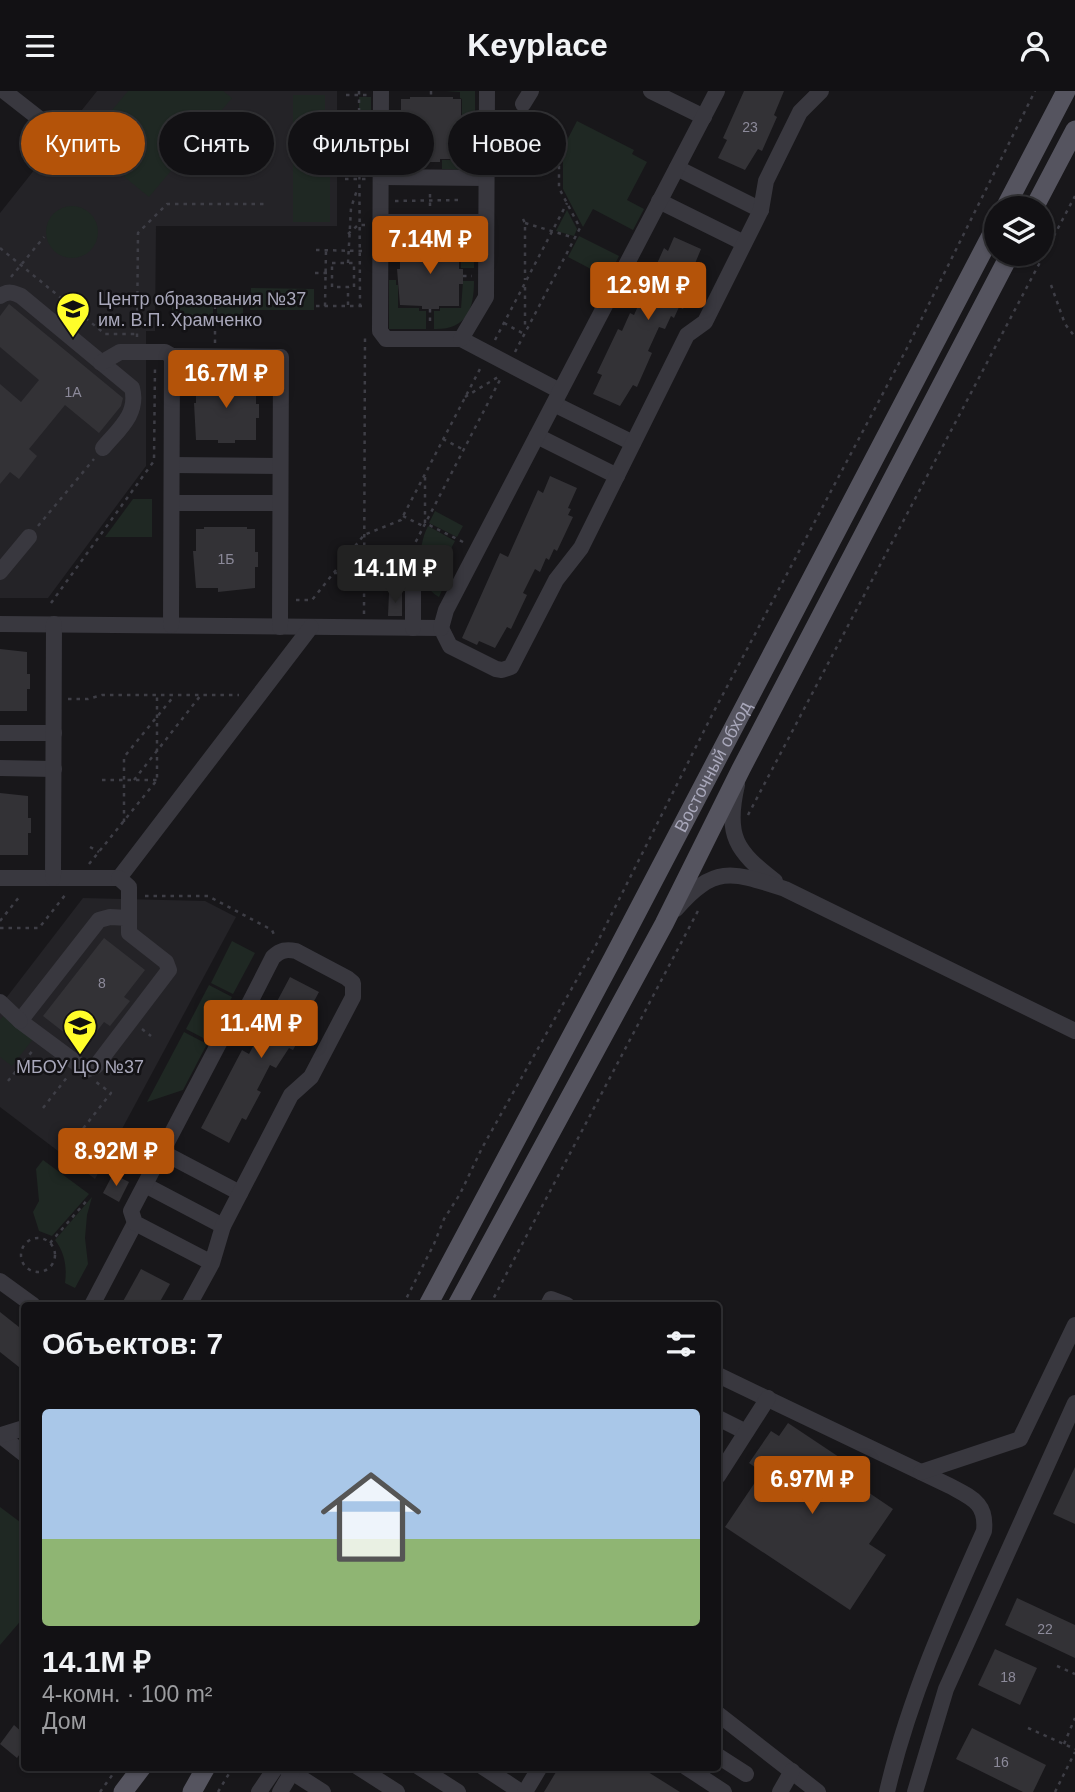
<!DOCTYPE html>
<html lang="ru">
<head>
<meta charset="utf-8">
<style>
	body { margin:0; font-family:Arial,sans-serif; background:#1f1f22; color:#f1f3f6; height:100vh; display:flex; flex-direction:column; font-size:26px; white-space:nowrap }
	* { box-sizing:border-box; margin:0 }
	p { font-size:23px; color:#9c9da0 }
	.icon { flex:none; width:38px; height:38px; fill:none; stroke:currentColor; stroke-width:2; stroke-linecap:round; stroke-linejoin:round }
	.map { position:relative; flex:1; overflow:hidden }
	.side { position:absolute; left:21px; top:1211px; width:700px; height:469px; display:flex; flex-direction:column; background:#121114; border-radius:7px; box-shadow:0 2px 5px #0004,0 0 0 2px #313134 }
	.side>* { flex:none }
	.guide { position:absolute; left:21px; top:21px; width:700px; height:63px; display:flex; gap:14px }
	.controls { position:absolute; left:984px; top:105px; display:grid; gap:14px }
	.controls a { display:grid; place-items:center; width:70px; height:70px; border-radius:50%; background:#121114; box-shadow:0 2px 5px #0004,0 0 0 2px #313134; font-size:35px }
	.price { position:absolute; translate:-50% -60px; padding:0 16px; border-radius:7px; background:#b45309; color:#fff; font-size:23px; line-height:46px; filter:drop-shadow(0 2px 4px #0008) }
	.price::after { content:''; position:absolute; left:50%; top:42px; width:21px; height:16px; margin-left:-10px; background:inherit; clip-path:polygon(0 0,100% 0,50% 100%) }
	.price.selected { background:#222; color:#fff }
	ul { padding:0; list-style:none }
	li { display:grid; align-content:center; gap:14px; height:371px; padding:0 21px }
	li span { display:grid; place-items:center; height:217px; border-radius:7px; color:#555 }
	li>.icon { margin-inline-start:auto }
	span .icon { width:126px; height:126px; fill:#fffc; stroke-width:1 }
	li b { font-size:30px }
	h2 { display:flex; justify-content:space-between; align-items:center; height:84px; padding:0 21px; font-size:30px }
	.tag { padding:0 24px; border-radius:32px; background:#121114; box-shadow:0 2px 5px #0004,0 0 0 2px #313134; font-size:24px; line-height:63px }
	.tag.selected { background:#b45309; color:#fff }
	header { display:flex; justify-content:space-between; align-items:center; height:91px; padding:0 21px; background:#121114; font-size:32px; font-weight:700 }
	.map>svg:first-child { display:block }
</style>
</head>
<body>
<header><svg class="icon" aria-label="menu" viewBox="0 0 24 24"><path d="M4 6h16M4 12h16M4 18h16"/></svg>Keyplace<svg class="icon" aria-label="person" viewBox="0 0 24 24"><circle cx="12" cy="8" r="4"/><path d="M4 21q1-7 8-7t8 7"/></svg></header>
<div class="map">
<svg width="1075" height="1701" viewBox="0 0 1075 1701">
	<rect width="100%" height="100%" fill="#18171a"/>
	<g fill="#242327">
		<path d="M 97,0 L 337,0 L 337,135 L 156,135 L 155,240 L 146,240 L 146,375 L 48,507 L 0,507 L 0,122 Z"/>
		<path d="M 83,807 L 205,810 L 236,826 L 95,1088 L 0,1016 L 0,915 Z"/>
	</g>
	<g fill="#1f2823">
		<path d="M 128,0 L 223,0 L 232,7 L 149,106 L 84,53 Z"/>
		<path d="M 445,0 L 475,0 L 475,29 L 462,29 L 462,8 L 460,7 L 460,1 Z"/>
		<rect x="293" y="4" width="32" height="54"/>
		<rect x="359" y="6" width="12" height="31"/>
		<path d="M 577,30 L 634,59 L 632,63 L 647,71 L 627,109 L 644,118 L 633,139 L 593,118 L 583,136 L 563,98 L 563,57 Z"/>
		<path d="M 466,43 L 475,43 L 475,72 L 469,79 L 442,78 L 442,69 L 462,69 L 462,47 L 466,47 Z"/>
		<path d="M 386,44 L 397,44 L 400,48 L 400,68 L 420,69 L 420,78 L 386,78 Z"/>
		<path d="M 343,45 L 355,45 L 355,72 L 342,72 Z"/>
		<rect x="293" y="69" width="37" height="62"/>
		<circle cx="72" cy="141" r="26"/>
		<path d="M 567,119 L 577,138 L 574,145 L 556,140 Z"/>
		<path d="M 389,140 L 418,140 L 418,150 L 408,149 L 408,154 L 389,157 Z"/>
		<path d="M 437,140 L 468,140 L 474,146 L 474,177 L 461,177 L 461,155 L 454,155 L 454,150 L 437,150 Z"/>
		<path d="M 579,145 L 619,165 L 608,187 L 568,166 Z"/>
		<path d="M 389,189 L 396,189 L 396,194 L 398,194 L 398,217 L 419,217 L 419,220 L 426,220 L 426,238 L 389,238 Z"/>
		<path d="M 463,190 L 474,190 C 474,219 466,239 434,238 L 434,220 L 440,220 L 440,217 L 461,217 Z"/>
		<path d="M 251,197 L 314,198 L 314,219 L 250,219 Z"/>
		<rect x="172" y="210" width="41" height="22"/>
		<rect x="217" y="210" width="26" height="22"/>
		<path d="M 133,408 L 152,408 L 152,446 L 105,446 Z"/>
		<path d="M 435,420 L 463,435 L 457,446 L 429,432 Z"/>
		<path d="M 428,435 L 455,450 L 442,474 L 451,479 L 439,506 C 416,494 417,456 428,435 Z"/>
		<path d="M 232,850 L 255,862 L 233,903 L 211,892 Z"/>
		<path d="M 209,894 L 232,906 L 209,950 L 186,938 Z"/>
		<path d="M 3,925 L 33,948 L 12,975 L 0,966 L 0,929 Z"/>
		<path d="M 184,941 L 207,953 L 183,999 L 147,1011 Z"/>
		<path d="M 43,1069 L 89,1103 L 52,1145 L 39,1140 L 33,1121 L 39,1110 L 36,1078 Z"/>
		<path d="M 92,1106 L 87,1124 L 85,1147 L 88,1173 L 75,1197 L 65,1192 C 67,1176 65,1162 55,1149 Z"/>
		<path d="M 0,1416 L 24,1434 L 24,1526 L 0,1554 Z"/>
	</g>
	<g fill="#333236">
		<path d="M 744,0 L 784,0 L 774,24 L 777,26 L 762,60 L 758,58 L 745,79 L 718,67 L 727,49 L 723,47 Z"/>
		<path d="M 410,6 L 453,6 L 453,8 L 461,8 L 461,31 L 464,31 L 464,46 L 461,46 L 461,68 L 440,68 L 440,71 L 424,71 L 424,68 L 401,68 L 399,31 L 401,31 L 401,8 L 410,8 Z"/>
		<path d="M 674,146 L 701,158 L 694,175 L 696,176 L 693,182 L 698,184 L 683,218 L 679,216 L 674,227 L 671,225 L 665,238 L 659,236 L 648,260 L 652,262 L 637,296 L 633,294 L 620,315 L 593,303 L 602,284 L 597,282 L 618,238 L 622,240 L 630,222 L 634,224 L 664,157 L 668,160 Z"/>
		<path d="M 409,153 L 451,153 L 451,155 L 459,155 L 459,178 L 463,178 L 463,193 L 459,193 L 459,215 L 439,215 L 439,218 L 422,218 L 422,215 L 400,214 L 397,178 L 400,178 L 400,155 L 409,155 Z"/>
		<path d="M 9,213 L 123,307 L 121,315 L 99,342 L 65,314 L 29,358 L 37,365 L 19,388 L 10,381 L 0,393 L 0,293 L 21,311 L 39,289 L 0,256 L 0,225 Z"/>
		<path d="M 205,287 L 248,288 L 248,290 L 256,290 L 256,313 L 259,313 L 259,327 L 256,327 L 256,349 L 235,349 L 235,352 L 218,352 L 218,349 L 196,349 L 194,312 L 196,312 L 196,290 L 205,290 Z"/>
		<path d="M 550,385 L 577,397 L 568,417 L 571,418 L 568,424 L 573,426 L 557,460 L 554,458 L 549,469 L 546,467 L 540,481 L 535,478 L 523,502 L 527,504 L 511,538 L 507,536 L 495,557 L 479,550 L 477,554 L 462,547 L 500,462 L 508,466 L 538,399 L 543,402 Z"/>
		<path d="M 204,436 L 247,436 L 247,438 L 255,438 L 255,461 L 258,461 L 258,476 L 255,476 L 255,497 L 218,501 L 218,497 L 196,497 L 193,460 L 196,460 L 196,438 L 204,438 Z"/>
		<path d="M 389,502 L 402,502 L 402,525 L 388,525 Z"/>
		<path d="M 0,558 L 27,561 L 27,583 L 30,583 L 30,598 L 27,598 L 27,620 L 0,620 Z"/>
		<path d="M 0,702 L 28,705 L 28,727 L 31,727 L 31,742 L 28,742 L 28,764 L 0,764 Z"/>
		<path d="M 104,847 L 145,879 L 124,906 L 130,910 L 110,935 L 104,931 L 84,957 L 43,925 Z"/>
		<path d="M 290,886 L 319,901 L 305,927 L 309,929 L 293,959 L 289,957 L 276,977 L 270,974 L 257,999 L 261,1001 L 246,1029 L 242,1027 L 229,1052 L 201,1037 L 242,959 L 249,963 Z"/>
		<path d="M 113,1083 L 129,1091 L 119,1111 L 103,1102 Z"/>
		<path d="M 141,1178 L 170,1193 L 158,1214 L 121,1214 Z"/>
		<path d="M 0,1221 L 24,1240 L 24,1280 L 0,1261 Z"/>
		<path d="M 788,1332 L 863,1382 L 856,1393 L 893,1418 L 869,1453 L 886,1464 L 850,1519 L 725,1436 L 762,1381 L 749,1372 L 771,1340 L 779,1345 Z"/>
		<path d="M 1075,1376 L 1075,1433 L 1053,1423 Z"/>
		<path d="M 1017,1507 L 1075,1534 L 1075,1567 L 1005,1534 Z"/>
		<path d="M 995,1558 L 1037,1577 L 1020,1614 L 978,1594 Z"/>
		<path d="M 14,1634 L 24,1643 L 24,1657 L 17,1667 L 0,1653 Z"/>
		<path d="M 972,1637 L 1046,1674 L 1033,1701 L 1023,1701 L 956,1668 Z"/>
		<path d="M 559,1676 L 640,1676 L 680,1701 L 544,1701 Z"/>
	</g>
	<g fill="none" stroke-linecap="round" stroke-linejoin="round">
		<g stroke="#3e3e46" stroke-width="2.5" stroke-dasharray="3.5 5" stroke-linecap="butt">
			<path d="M 359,0 L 360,215"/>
			<path d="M 431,0 L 431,6"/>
			<path d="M 346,4 L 367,4"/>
			<path d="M 464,38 L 473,38"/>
			<path d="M 345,88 L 367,88"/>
			<path d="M 395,110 L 461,109"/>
			<path d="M 430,115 L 430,100"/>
			<path d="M 523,128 L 525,132 L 525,189"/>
			<path d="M 525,132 L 575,147"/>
			<path d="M 348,143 L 358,134 L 365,134"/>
			<path d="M 0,157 L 105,243 L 137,243"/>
			<path d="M 316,159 L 362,160"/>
			<rect x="332" y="172" width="22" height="24"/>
			<path d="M 348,172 L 351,117 L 357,99"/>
			<path d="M 315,182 L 332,182"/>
			<path d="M 463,185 L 472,185"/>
			<path d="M 11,186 L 44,146"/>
			<path d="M 1051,194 L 1065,233 L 1075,246"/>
			<path d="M 525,196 L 525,234 L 528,236"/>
			<path d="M 348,214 L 348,196"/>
			<path d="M 316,215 L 367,215"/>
			<path d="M 325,215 L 326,159"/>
			<path d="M 430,218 L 430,235"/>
			<path d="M 504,232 L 524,243"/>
			<path d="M 137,246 L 138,142 L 167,113 L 267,113"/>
			<path d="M 495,249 L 567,112"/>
			<path d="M 215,252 L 215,205"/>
			<path d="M 515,261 L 580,137 L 559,97 L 559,74 L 556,68"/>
			<path d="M 465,306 L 498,286"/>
			<path d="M 443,348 L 464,359"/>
			<path d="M 425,386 L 425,432 L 465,452"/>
			<path d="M 403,425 L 423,435"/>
			<path d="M 38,435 L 94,368"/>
			<path d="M 400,481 L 502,285"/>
			<path d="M 334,482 L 419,481"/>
			<path d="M 296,509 L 312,509 L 364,444 L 401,429 L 481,276"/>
			<path d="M 51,512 L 154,370 L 155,275"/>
			<path d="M 364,523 L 365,243"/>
			<path d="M 68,608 L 88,608 L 102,604 L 239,604"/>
			<path d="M 102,689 L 157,689"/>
			<path d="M 134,689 L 201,604"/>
			<path d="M 748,724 L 1075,105"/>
			<path d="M 124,731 L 124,666 L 174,605"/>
			<path d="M 90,756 L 99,761"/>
			<path d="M 89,773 L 157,689 L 157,604"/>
			<path d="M 145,805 L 208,805 L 272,839 L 275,846"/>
			<path d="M 0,830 L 20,805"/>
			<path d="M 0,837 L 39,837 L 66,803"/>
			<path d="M 142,938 L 151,945"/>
			<path d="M 8,990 L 34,958"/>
			<path d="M 43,1017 L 68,985"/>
			<path d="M 78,1044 L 111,1002 L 96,991"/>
			<circle cx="38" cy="1164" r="17"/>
			<path d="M 50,1152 L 89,1107"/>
			<path d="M 403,1214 L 434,1153 L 444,1128 L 460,1103 L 482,1057 L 594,858 L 712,624 L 906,259 L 1035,0"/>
			<path d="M 490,1214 L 700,816"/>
			<path d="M 1057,1575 L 1075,1583"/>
			<path d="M 1028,1637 L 1075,1658"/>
			<path d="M 1064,1653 L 1075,1627"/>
			<path d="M 100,1701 L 118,1676"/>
			<path d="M 218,1701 L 233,1676"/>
			<path d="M 1055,1701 L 1075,1661"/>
		</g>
		<g stroke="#39383f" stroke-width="16">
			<path d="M 4,0 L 50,36"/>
			<path d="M 381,0 L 380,240 L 386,248 L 461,248 L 560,300"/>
			<path d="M 651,0 L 704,26"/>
			<path d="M 523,13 L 531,0"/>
			<path d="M 677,77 L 761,119"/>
			<path d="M 381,86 L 486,87"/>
			<path d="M 659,110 L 744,152"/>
			<path d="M 381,131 L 486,131"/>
			<path d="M 0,205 C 8,200 13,201 21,205 L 132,297 C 139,323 118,339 103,357"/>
			<path d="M 461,248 L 486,206 L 487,0"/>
			<path d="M 101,272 L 120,261 L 165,261 L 172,265"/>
			<path d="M 554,313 L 633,352"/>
			<path d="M 537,345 L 617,385"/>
			<path d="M 172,374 L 280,375"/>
			<path d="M 172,412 L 280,412"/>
			<path d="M 0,481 L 29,446"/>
			<path d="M 0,533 L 441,537 L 450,555 L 496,578 L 502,579 L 511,576 L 556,489 L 581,457 L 687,244 L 705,231 L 761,119 L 766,90 L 800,21 L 821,0"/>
			<path d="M 171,534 L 172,265 L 281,266 L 280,536"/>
			<path d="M 413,537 L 413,499"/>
			<path d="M 441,537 L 446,519 L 717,0"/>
			<path d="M 0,642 L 54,642"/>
			<path d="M 0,677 L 54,678"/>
			<path d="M 737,694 C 725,745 736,760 775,790"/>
			<path d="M 0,787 L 119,787 L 311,536"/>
			<path d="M 53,787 L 54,533"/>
			<path d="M 119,787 L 129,796 C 129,811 129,826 129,842 L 166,871 L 169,879 L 96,975 L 86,979 L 20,930 L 99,829 L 110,826 L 129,827"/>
			<path d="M 676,818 C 715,773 733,781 785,798 L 1075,940"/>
			<path d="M 0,911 L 20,930"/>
			<path d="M 162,1061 L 240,1102"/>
			<path d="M 145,1094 L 223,1135"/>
			<path d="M 0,1190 L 33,1214"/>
			<path d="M 92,1214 L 135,1132"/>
			<path d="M 189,1214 L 212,1172 L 223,1135 L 291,1004 L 311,986 L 353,906 L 353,892 L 347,887 L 296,860 C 286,858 281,859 273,866 L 249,913 L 228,935 L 131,1120 L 135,1132 L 212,1172"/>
			<path d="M 548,1214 L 551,1208 L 567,1214"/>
			<path d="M 718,1284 L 950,1395 C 972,1407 987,1412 984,1440 C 946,1525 908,1610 887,1701"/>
			<path d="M 718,1327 L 746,1341"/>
			<path d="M 0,1344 L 24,1363"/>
			<path d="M 1,1344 L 24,1337"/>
			<path d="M 921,1381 L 1020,1348 L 1075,1234"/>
			<path d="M 718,1385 L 768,1307"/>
			<path d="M 718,1623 L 818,1701"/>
			<path d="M 718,1665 L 746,1683"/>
			<path d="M 284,1676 L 323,1701"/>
			<path d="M 358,1676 L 397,1701"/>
			<path d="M 419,1676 L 458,1701"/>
			<path d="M 483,1676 L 521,1701"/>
			<path d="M 686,1676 L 724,1701"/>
			<path d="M 259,1701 L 276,1676"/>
			<path d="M 280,1701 L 292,1681"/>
			<path d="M 525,1701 L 540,1676"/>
			<path d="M 780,1701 L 792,1680"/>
			<path d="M 915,1701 L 946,1598 L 1075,1312"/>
		</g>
		<g stroke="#55545f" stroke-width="19">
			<path d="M 1005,117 L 1066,0"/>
			<path d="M 1034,117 L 1075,39"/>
			<path id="s1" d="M 428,1214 L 613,867 L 996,135"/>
			<path d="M 457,1214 L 664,833 L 741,678 L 1010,163"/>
			<path d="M 123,1701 L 142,1676"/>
			<path d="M 192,1701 L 206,1676"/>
		</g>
	</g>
	<defs>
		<g id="school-pin" transform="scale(1.75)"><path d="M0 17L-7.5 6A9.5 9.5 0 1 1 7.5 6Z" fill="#fffd2a" stroke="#131215"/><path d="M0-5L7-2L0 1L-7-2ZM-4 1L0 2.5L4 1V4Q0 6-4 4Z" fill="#111"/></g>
	</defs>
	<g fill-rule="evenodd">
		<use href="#school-pin" x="73" y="218"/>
		<use href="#school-pin" x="80" y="935"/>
	</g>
	<g text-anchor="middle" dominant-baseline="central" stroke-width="5" stroke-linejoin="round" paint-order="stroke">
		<g font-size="14" fill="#8c8a9a">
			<text x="750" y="36">23</text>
			<text x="73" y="301">1А</text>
			<text x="226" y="468">1Б</text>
			<text x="102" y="892">8</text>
			<text x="1045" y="1538">22</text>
			<text x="1008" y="1586">18</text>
			<text x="1001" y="1671">16</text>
		</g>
		<g font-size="18" fill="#a9a8bb" stroke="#131215" text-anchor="start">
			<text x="98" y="208">Центр образования №37<tspan x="98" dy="21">им. В.П. Храмченко</tspan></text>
			<text x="80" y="976" text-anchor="middle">МБОУ ЦО №37</text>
		</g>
		<g font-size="18" fill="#a9a8bb" stroke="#131215">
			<text stroke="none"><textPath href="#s1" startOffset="609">Восточный обход</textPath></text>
		</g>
	</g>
</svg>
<div class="controls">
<a><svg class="icon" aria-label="layers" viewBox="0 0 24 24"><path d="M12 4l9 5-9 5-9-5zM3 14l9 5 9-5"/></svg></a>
</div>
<b class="price" style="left:430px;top:185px">7.14M ₽</b>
<b class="price" style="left:648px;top:231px">12.9M ₽</b>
<b class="price" style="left:226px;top:319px">16.7M ₽</b>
<b class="price selected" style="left:395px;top:514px">14.1M ₽</b>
<b class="price" style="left:261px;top:969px">11.4M ₽</b>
<b class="price" style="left:116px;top:1097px">8.92M ₽</b>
<b class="price" style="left:812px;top:1425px">6.97M ₽</b>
<div class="guide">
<a class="tag selected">Купить</a>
<a class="tag">Снять</a>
<a class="tag">Фильтры</a>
<a class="tag">Новое</a>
</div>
<section class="side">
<h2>Объектов: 7<svg class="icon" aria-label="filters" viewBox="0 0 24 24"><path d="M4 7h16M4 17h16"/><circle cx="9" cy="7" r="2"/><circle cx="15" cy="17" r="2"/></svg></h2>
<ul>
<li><span style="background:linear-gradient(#a9c7e8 60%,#8fb573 0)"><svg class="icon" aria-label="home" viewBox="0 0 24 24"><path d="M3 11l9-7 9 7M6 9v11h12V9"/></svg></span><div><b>14.1M ₽</b><p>4-комн. · 100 m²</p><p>Дом</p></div></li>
</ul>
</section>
</div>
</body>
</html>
